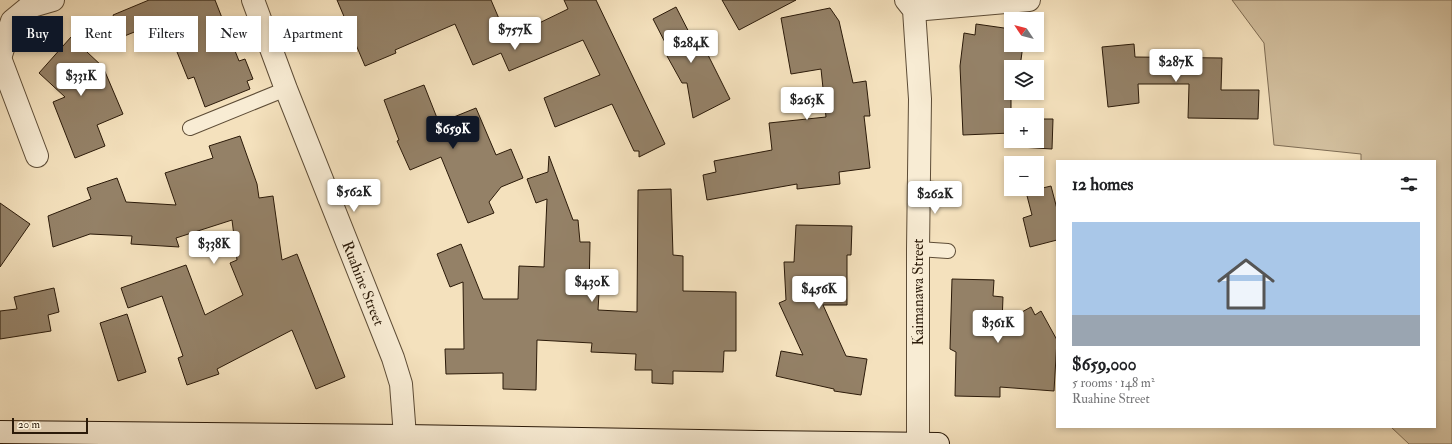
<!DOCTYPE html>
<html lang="en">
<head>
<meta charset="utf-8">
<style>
	body { margin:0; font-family:"IM FELL Double Pica",serif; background:#f6f6f6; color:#202124; height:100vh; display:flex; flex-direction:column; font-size:15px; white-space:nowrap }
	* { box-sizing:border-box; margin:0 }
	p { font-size:13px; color:#757577 }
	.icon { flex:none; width:22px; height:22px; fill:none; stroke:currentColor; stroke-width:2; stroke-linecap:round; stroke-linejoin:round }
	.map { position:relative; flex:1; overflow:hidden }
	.details { position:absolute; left:1056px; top:160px; width:380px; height:268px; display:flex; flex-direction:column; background:#fff; border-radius:0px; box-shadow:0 2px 6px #0003 }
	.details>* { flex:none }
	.banner { position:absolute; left:12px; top:16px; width:380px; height:36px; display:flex; gap:8px }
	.needle { width:26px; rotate:305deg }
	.fabs { position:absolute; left:1004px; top:12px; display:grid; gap:8px }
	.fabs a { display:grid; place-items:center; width:40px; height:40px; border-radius:0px; background:#fff; box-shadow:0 2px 6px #0003; font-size:20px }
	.scale { position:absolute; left:12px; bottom:10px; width:76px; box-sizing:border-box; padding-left:4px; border:2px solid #2b1a09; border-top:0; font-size:11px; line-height:14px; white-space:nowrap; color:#2b1a09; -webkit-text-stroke:3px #f8ecd4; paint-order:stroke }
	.price { position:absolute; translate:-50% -34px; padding:0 9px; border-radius:4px; background:#fff; color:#222; font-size:13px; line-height:26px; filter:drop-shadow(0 1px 2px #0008) }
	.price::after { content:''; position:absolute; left:50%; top:24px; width:12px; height:9px; margin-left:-6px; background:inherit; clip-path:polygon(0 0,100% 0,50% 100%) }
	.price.active { background:#111827; color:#fff }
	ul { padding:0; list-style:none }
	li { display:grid; align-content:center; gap:8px; height:212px; padding:0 16px }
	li+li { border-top:1px solid #e0e0e0 }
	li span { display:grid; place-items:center; height:124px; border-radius:0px; color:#555 }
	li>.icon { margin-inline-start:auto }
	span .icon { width:72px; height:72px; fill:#fffc; stroke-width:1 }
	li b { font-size:17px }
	h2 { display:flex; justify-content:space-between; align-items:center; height:48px; padding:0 16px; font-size:17px }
	.chip { padding:0 14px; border-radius:0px; background:#fff; box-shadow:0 2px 6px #0003; font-size:14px; line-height:36px }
	.chip.active { background:#111827; color:#fff }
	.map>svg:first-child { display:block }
</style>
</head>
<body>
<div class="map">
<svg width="1452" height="444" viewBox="0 0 1452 444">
	<rect width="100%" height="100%" fill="#f4e1bd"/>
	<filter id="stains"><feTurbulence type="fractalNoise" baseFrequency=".005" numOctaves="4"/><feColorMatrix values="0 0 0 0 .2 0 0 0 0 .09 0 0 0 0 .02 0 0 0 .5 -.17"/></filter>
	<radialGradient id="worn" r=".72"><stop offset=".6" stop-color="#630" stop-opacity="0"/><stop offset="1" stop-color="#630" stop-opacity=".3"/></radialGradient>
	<path fill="#d2bf9e" stroke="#7e6c54" d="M 1232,0 L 1452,0 L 1452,444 L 1409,444 L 1391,427 L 1435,427 L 1435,161 L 1361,161 L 1361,154 L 1274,145 L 1264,43 Z"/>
	<g fill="#948167" stroke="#2b1a09">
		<path d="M 149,0 L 215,0 L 239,61 L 245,59 L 253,79 L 247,81 L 250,89 L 205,107 L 194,77 L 188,79 L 164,20 L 122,37 L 113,15 Z"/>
		<path d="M 337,0 L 491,0 L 503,28 L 527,18 L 531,27 L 568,9 L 564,0 L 596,0 L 665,144 L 639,157 L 639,151 L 634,151 L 612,104 L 555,127 L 544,98 L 600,75 L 583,40 L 509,71 L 501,53 L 473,65 L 455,24 L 395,50 L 396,53 L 365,66 Z"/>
		<path d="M 722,0 L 796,0 L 739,30 Z"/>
		<path d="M 676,7 L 694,42 L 700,39 L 730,99 L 693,118 L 687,83 L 682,83 L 667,56 L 671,54 L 653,19 Z"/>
		<path d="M 830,8 L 839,21 L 853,83 L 866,81 L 870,116 L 864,116 L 870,168 L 839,172 L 840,184 L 797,189 L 797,184 L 707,200 L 703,175 L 716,172 L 714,161 L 772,150 L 769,123 L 826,117 L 821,69 L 791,74 L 781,18 Z"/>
		<path d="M 976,24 L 1011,29 L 1011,45 L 1023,45 L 1020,67 L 1011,67 L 1011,133 L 963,135 L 960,66 L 964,33 L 975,35 Z"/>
		<path d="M 71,37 L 103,67 L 123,114 L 97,125 L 105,146 L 75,158 L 53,102 L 65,97 L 39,73 Z"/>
		<path d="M 1134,44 L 1135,57 L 1222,58 L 1221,90 L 1259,90 L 1258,119 L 1188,118 L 1189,84 L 1138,84 L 1139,103 L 1108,107 L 1102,47 Z"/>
		<path d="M 424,85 L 439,123 L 476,108 L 496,155 L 511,149 L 523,178 L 501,187 L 489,202 L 494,213 L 468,223 L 441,157 L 410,170 L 397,141 L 399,140 L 384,100 Z"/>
		<path d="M 1037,119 L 1053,119 L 1052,149 L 1020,147 L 1020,141 L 1037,141 Z"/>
		<path d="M 240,136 L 257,184 L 259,198 L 273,196 L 282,260 L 297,254 L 345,377 L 316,389 L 292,330 L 217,369 L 219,374 L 187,385 L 178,358 L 183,356 L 162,296 L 128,308 L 121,288 L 186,265 L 205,315 L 243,295 L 230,263 L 237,260 L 232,220 L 176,238 L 179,247 L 131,244 L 132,236 L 90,234 L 53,247 L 48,216 L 91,199 L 87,188 L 117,178 L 126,202 L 176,205 L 165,173 L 213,158 L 209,146 Z"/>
		<path d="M 549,156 L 573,220 L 578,220 L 580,242 L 590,242 L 589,292 L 599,293 L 598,310 L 637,312 L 638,190 L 671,189 L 673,255 L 683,256 L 683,291 L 736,292 L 736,351 L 724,351 L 723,372 L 673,371 L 673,384 L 652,383 L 652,370 L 635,370 L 636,354 L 591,352 L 592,343 L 537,340 L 536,390 L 503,389 L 503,373 L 446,374 L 445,349 L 464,349 L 463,282 L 450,287 L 437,254 L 461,244 L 483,299 L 518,299 L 519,266 L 544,267 L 547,199 L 536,203 L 527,179 L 548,172 Z"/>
		<path d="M 1051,186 L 1057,209 L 1057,240 L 1030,247 L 1023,218 L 1032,215 L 1026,192 Z"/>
		<path d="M 0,203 L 30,224 L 0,267 Z"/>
		<path d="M 796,225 L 852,226 L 851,255 L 847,255 L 847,305 L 823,305 L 846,356 L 867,359 L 861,395 L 834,391 L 834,389 L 776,376 L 781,351 L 803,355 L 779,303 L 786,300 L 784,262 L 794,262 Z"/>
		<path d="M 952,279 L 994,280 L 993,296 L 1003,297 L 1002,323 L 1031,307 L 1035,315 L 1041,311 L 1057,340 L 1054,391 L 1000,387 L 1000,397 L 955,396 L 956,352 L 950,349 Z"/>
		<path d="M 54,288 L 59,312 L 48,315 L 51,331 L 0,339 L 0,311 L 17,309 L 14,297 Z"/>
		<path d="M 127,314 L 146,372 L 118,381 L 100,323 Z"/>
	</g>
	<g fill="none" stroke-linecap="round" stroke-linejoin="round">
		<g stroke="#5d4c36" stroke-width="16">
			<g id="lane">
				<path d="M 190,128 L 286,89"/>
				<path d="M 919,188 L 950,190"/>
				<path d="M 918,249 L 948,251"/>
			</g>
		</g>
		<g stroke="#5d4c36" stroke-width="24">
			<g id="street">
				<path id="s1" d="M 253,0 L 286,89 L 393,358 L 401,384 L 405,436"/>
				<path d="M 906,0 L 914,10 L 920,99 L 918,249 L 918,444"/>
				<path d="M 914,10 L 1029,0"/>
				<path d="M 0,58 L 37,156"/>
				<path d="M 0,58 L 12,21 L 29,7 L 53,0"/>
			</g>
		</g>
		<g stroke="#2b1a09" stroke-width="24">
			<path id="secondary" d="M 0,432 L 405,436 L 759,442 L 938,444"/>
		</g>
		<use href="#lane" stroke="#f8ecd4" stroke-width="14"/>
		<use href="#street" stroke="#f8ecd4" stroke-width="22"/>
		<use href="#secondary" stroke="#f8ecd4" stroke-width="22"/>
	</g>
	<g text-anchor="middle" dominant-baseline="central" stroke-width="3" stroke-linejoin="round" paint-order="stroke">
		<g font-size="15" fill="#2b1a09" stroke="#f8ecd4">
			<text stroke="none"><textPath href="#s1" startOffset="304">Ruahine Street</textPath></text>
			<text transform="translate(918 292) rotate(-90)">Kaimanawa Street</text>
		</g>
	</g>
	<rect width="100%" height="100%" filter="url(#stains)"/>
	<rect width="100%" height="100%" fill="url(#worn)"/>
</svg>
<div class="fabs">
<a><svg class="needle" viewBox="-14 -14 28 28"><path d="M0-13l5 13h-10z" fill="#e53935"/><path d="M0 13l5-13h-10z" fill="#757577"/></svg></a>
<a><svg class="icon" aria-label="layers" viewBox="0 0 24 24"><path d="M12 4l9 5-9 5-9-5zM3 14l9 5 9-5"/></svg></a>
<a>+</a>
<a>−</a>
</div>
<div class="scale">20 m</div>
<b class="price" style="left:515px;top:51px">$757K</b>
<b class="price" style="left:691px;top:64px">$284K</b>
<b class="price" style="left:1176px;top:83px">$287K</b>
<b class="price" style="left:81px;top:97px">$331K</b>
<b class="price" style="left:807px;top:121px">$263K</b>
<b class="price active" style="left:453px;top:150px">$659K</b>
<b class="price" style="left:354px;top:213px">$562K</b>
<b class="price" style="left:935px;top:215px">$262K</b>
<b class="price" style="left:214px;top:265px">$338K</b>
<b class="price" style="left:592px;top:303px">$430K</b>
<b class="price" style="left:819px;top:310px">$456K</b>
<b class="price" style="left:998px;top:344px">$361K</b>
<div class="banner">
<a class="chip active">Buy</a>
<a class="chip">Rent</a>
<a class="chip">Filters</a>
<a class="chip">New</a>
<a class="chip">Apartment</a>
</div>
<section class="details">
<h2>12 homes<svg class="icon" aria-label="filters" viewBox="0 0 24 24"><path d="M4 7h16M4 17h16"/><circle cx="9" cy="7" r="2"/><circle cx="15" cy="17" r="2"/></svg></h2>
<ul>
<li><span style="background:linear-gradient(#a9c7e8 75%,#9aa5b1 0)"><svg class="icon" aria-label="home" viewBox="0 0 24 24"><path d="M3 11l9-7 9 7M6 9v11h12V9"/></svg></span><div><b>$659,000</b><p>5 rooms · 148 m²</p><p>Ruahine Street</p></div></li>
</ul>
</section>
</div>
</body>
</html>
